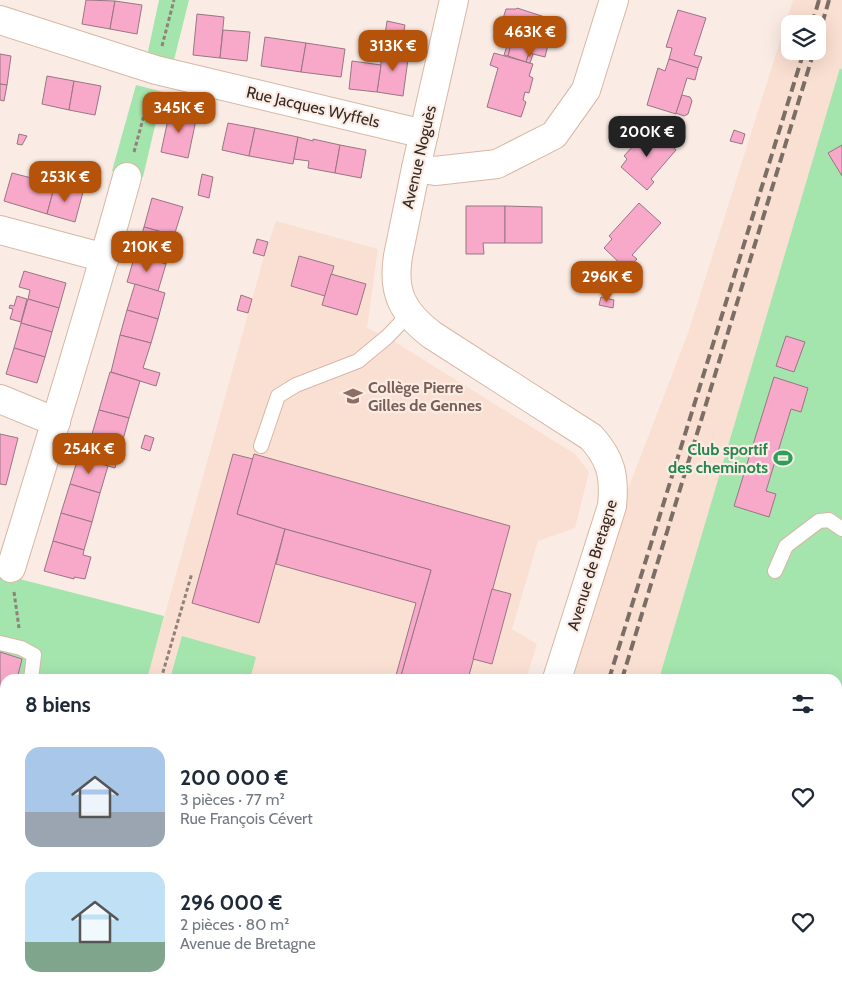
<!DOCTYPE html>
<html lang="fr">
<head>
<meta charset="utf-8">
<style>
	body { margin:0; font-family:Cabin,sans-serif; background:#f6f6f7; color:#1f2937; height:100vh; display:flex; flex-direction:column; font-size:19px; white-space:nowrap }
	* { box-sizing:border-box; margin:0 }
	p { font-size:16px; color:#747a83 }
	.icon { flex:none; width:28px; height:28px; fill:none; stroke:currentColor; stroke-width:2; stroke-linecap:round; stroke-linejoin:round }
	.map { position:relative; flex:1; overflow:hidden }
	.drawer { position:absolute; left:0px; top:674px; width:842px; height:321px; display:flex; flex-direction:column; background:#fff; border-radius:15px 15px 0 0; box-shadow:0 5px 20px #0002 }
	.drawer>* { flex:none }
	.tools { position:absolute; left:781px; top:15px; display:grid; gap:10px }
	.tools a { display:grid; place-items:center; width:45px; height:45px; border-radius:10px; background:#fff; box-shadow:0 5px 20px #0002; font-size:25px }
	.price { position:absolute; translate:-50% -42px; padding:0 11px; border-radius:10px; background:#b45309; color:#fff; font-size:16px; line-height:32px; filter:drop-shadow(0 1px 2px #0008) }
	.price::after { content:''; position:absolute; left:50%; top:30px; width:15px; height:11px; margin-left:-8px; background:inherit; clip-path:polygon(0 0,100% 0,50% 100%) }
	.price.active { background:#222; color:#fff }
	ul { padding:0; list-style:none }
	li { display:flex; align-items:center; gap:15px; height:125px; padding:0 25px }
	li span { display:grid; place-items:center; flex:none; width:140px; height:100px; border-radius:15px; color:#555 }
	li>.icon { margin-inline-start:auto }
	span .icon { width:60px; height:60px; fill:#fffc; stroke-width:1 }
	li b { font-size:21px }
	h2 { display:flex; justify-content:space-between; align-items:center; height:60px; padding:0 25px; font-size:21px }
	.map>svg:first-child { display:block }
</style>
</head>
<body>
<div class="map">
<svg width="842" height="994" viewBox="0 0 842 994">
	<rect width="100%" height="100%" fill="#faece4"/>
	<g fill="#fae0d2" fill-rule="evenodd">
		<path d="M 793,0 L 842,0 L 842,994 L 470,994 L 471,990 L 838,990 L 838,679 L 568,679 L 628,489 L 688,333 ZM 790,24 L 818,24 L 818,51 L 790,51 Z"/>
		<path d="M 276,221 L 378,249 L 367,328 L 387,337 L 575,454 L 589,472 L 575,528 L 538,541 L 512,629 L 537,644 L 526,679 L 147,679 L 264,256 Z"/>
	</g>
	<g fill="#a4e4ad">
		<path d="M 159,0 L 189,0 L 173,64 L 147,56 Z"/>
		<path d="M 840,68 L 842,70 L 842,994 L 564,994 L 565,990 L 838,990 L 838,679 L 659,679 Z"/>
		<path d="M 136,85 L 163,92 L 143,177 L 112,171 Z"/>
		<path d="M 0,574 L 164,616 L 147,679 L 5,679 L 5,870 L 0,869 Z"/>
		<path d="M 182,636 L 256,657 L 250,679 L 170,679 Z"/>
	</g>
	<g fill="#f8a9ca" stroke="#987683">
		<path d="M 86,0 L 115,1 L 110,29 L 82,24 Z"/>
		<path d="M 115,1 L 142,5 L 137,34 L 110,29 Z"/>
		<path d="M 517,8 L 551,19 L 543,44 L 548,45 L 545,57 L 529,53 L 526,62 L 508,56 L 510,47 L 505,46 L 509,34 L 499,31 L 506,9 L 516,9 Z"/>
		<path d="M 678,10 L 706,18 L 694,55 L 702,57 L 698,68 L 669,59 L 672,48 L 666,47 Z"/>
		<path d="M 197,14 L 224,17 L 220,58 L 193,55 Z"/>
		<path d="M 387,21 L 405,25 L 403,36 L 393,35 L 391,50 L 383,49 Z"/>
		<path d="M 223,30 L 250,32 L 247,61 L 220,58 Z"/>
		<path d="M 265,37 L 306,43 L 301,72 L 261,66 Z"/>
		<path d="M 306,43 L 345,49 L 341,77 L 301,72 Z"/>
		<path d="M 507,46 L 510,47 L 508,56 L 504,55 Z"/>
		<path d="M 383,49 L 409,52 L 403,96 L 377,92 Z"/>
		<path d="M 494,53 L 533,64 L 529,76 L 533,78 L 529,93 L 525,92 L 523,100 L 526,102 L 521,117 L 487,107 L 498,68 L 490,65 Z"/>
		<path d="M 529,53 L 533,54 L 530,63 L 526,62 Z"/>
		<path d="M 0,54 L 11,56 L 7,85 L 0,84 Z"/>
		<path d="M 669,59 L 698,68 L 695,80 L 687,78 L 676,114 L 647,105 L 658,68 L 665,71 Z"/>
		<path d="M 352,61 L 381,65 L 377,92 L 349,89 Z"/>
		<path d="M 47,76 L 74,81 L 69,110 L 42,104 Z"/>
		<path d="M 74,81 L 101,86 L 95,115 L 69,110 Z"/>
		<path d="M 0,84 L 7,85 L 4,101 L 0,100 Z"/>
		<path d="M 682,95 L 690,97 L 692,101 L 688,114 L 684,116 L 676,113 Z"/>
		<path d="M 170,110 L 197,115 L 188,158 L 161,152 Z"/>
		<path d="M 228,123 L 255,128 L 249,156 L 222,150 Z"/>
		<path d="M 650,127 L 676,150 L 651,179 L 654,182 L 647,190 L 621,167 L 627,159 L 624,156 Z"/>
		<path d="M 255,128 L 298,137 L 293,164 L 249,156 Z"/>
		<path d="M 734,130 L 745,134 L 742,144 L 730,141 Z"/>
		<path d="M 19,134 L 27,136 L 22,145 L 17,144 Z"/>
		<path d="M 298,137 L 313,141 L 313,139 L 340,145 L 335,173 L 308,168 L 309,161 L 294,159 Z"/>
		<path d="M 340,145 L 366,150 L 361,178 L 335,173 Z"/>
		<path d="M 842,145 L 842,176 L 828,153 Z"/>
		<path d="M 12,173 L 55,184 L 47,214 L 4,201 Z"/>
		<path d="M 202,174 L 213,177 L 209,198 L 198,195 Z"/>
		<path d="M 55,184 L 83,192 L 75,222 L 47,214 Z"/>
		<path d="M 152,198 L 183,207 L 174,236 L 144,227 Z"/>
		<path d="M 639,203 L 661,223 L 632,255 L 637,259 L 627,270 L 604,248 L 612,239 L 609,236 Z"/>
		<path d="M 466,206 L 505,206 L 505,243 L 483,243 L 484,254 L 466,254 Z"/>
		<path d="M 505,206 L 542,207 L 542,243 L 505,243 Z"/>
		<path d="M 144,227 L 181,237 L 175,258 L 169,257 L 166,264 L 135,255 Z"/>
		<path d="M 257,239 L 268,242 L 264,256 L 253,253 Z"/>
		<path d="M 135,255 L 166,264 L 158,291 L 127,282 Z"/>
		<path d="M 299,256 L 334,266 L 325,296 L 291,286 Z"/>
		<path d="M 24,271 L 66,283 L 59,308 L 28,299 L 30,290 L 19,287 Z"/>
		<path d="M 331,274 L 366,284 L 357,315 L 322,305 Z"/>
		<path d="M 135,284 L 165,293 L 158,319 L 127,310 Z"/>
		<path d="M 241,295 L 252,299 L 248,313 L 237,310 Z"/>
		<path d="M 17,296 L 27,299 L 21,322 L 10,319 L 13,309 L 9,308 L 10,305 L 14,306 Z"/>
		<path d="M 601,297 L 614,300 L 613,308 L 599,305 Z"/>
		<path d="M 28,299 L 59,308 L 52,332 L 21,323 Z"/>
		<path d="M 127,310 L 158,319 L 151,343 L 120,335 Z"/>
		<path d="M 21,323 L 52,332 L 45,357 L 14,348 Z"/>
		<path d="M 120,335 L 151,343 L 143,368 L 160,373 L 156,386 L 111,372 Z"/>
		<path d="M 786,336 L 805,342 L 794,372 L 776,366 Z"/>
		<path d="M 14,348 L 45,357 L 37,383 L 6,374 Z"/>
		<path d="M 110,372 L 140,381 L 129,418 L 99,410 Z"/>
		<path d="M 774,377 L 808,388 L 801,412 L 791,409 L 766,491 L 776,494 L 769,517 L 734,506 Z"/>
		<path d="M 99,410 L 129,418 L 122,443 L 92,434 Z"/>
		<path d="M 0,434 L 18,438 L 6,485 L 0,484 Z"/>
		<path d="M 92,434 L 122,443 L 115,468 L 85,459 Z"/>
		<path d="M 145,435 L 154,438 L 150,451 L 141,448 Z"/>
		<path d="M 233,454 L 253,459 L 237,514 L 285,529 L 259,623 L 192,603 Z"/>
		<path d="M 254,454 L 510,526 L 468,679 L 400,679 L 431,570 L 285,529 L 237,514 Z"/>
		<path d="M 78,458 L 108,466 L 100,493 L 70,484 Z"/>
		<path d="M 70,484 L 100,493 L 92,522 L 61,513 Z"/>
		<path d="M 61,513 L 92,522 L 84,550 L 53,541 Z"/>
		<path d="M 285,529 L 431,570 L 400,679 L 395,679 L 416,603 L 276,564 Z"/>
		<path d="M 53,541 L 84,550 L 83,555 L 91,557 L 85,579 L 74,577 L 74,579 L 44,571 Z"/>
		<path d="M 492,589 L 511,594 L 492,664 L 473,659 Z"/>
		<path d="M 0,652 L 22,659 L 17,679 L 5,679 L 5,710 L 0,708 Z"/>
		<path d="M 108,990 L 125,990 L 124,994 L 107,994 Z"/>
		<path d="M 254,990 L 268,990 L 272,994 L 259,994 Z"/>
		<path d="M 375,990 L 409,990 L 407,994 L 374,994 Z"/>
		<path d="M 574,990 L 598,990 L 597,994 L 573,994 Z"/>
	</g>
	<g fill="none" stroke-linecap="round" stroke-linejoin="round">
		<g stroke="#d8b7a4" stroke-width="16">
			<g id="service">
				<path d="M 261,446 L 278,396 L 296,385 L 358,361 L 387,337 L 409,314"/>
				<path d="M 775,571 L 786,546 L 819,521 L 829,520 L 842,529"/>
				<path d="M 0,643 L 21,648 L 34,655 L 31,679"/>
				<path d="M 0,738 L 5,732"/>
			</g>
		</g>
		<g stroke="#d8b7a4" stroke-width="30">
			<g id="minor">
				<path d="M 454,0 L 416,168 L 398,256 C 392,293 403,313 432,335 L 591,437 C 611,459 615,476 612,506 L 557,679"/>
				<path d="M 0,20 L 156,70 L 424,134"/>
				<path d="M 416,168 L 435,171 L 497,164 L 554,135 L 586,90 L 614,0"/>
				<path d="M 0,230 L 105,258"/>
				<path d="M 0,399 L 56,422"/>
				<path d="M 11,568 C 51,438 91,308 127,177"/>
				<path d="M 454,994 L 455,990"/>
			</g>
		</g>
		<g stroke="#90827b" stroke-width="3" stroke-dasharray="4 2.5" stroke-linecap="butt">
			<path d="M 162,46 L 174,0"/>
			<path d="M 134,152 L 150,93"/>
			<path d="M 14,592 L 19,628"/>
			<path d="M 161,679 L 192,573"/>
		</g>
		<use href="#service" stroke="#fff" stroke-width="14"/>
		<use href="#minor" stroke="#fff" stroke-width="28"/>
		<g stroke="#7b6e66" stroke-width="4" stroke-dasharray="10 5" stroke-linecap="butt">
			<path d="M 812,24 L 819,0"/>
			<path d="M 818,38 L 829,0"/>
			<path d="M 609,679 L 804,51"/>
			<path d="M 622,679 L 814,51"/>
			<path d="M 511,994 L 512,990"/>
			<path d="M 526,994 L 527,990"/>
		</g>
	</g>
	<defs>
		<g id="school-bare" transform="scale(1.5)"><path d="M0-5L7-2L0 1L-7-2ZM-4 1L0 2.5L4 1V4Q0 6-4 4Z" fill="#8d6e63" stroke="#faece4" stroke-width="2.5" paint-order="stroke"/></g>
		<g id="stadium-bare" transform="scale(1.5)"><path d="M0-5a6.5 5 0 1 0 0 10a6.5 5 0 1 0 0-10ZM-3.5-1.8h7v3.6h-7Z" fill="#2e9e5b" stroke="#faece4" stroke-width="2.5" paint-order="stroke"/></g>
	</defs>
	<g fill-rule="evenodd">
		<use href="#school-bare" x="353" y="396"/>
		<use href="#stadium-bare" x="783" y="458"/>
	</g>
	<g text-anchor="middle" dominant-baseline="central" stroke-width="4.5" stroke-linejoin="round" paint-order="stroke">
		<g font-size="16" fill="#362922" stroke="#faece4">
			<text transform="translate(313 107) rotate(13)">Rue Jacques Wyffels</text>
			<text transform="translate(419 157) rotate(-77)">Avenue Noguès</text>
			<text transform="translate(592 565) rotate(-73)">Avenue de Bretagne</text>
		</g>
		<g font-size="16" font-weight="bold" fill="#785e54" stroke="#faece4" text-anchor="start">
			<text x="368" y="387">Collège Pierre<tspan x="368" dy="18">Gilles de Gennes</tspan></text>
		</g>
		<g font-size="16" font-weight="bold" fill="#27864d" stroke="#faece4" text-anchor="end">
			<text x="768" y="449">Club sportif<tspan x="768" dy="18">des cheminots</tspan></text>
		</g>
	</g>
</svg>
<div class="tools">
<a><svg class="icon" aria-label="layers" viewBox="0 0 24 24"><path d="M12 4l9 5-9 5-9-5zM3 14l9 5 9-5"/></svg></a>
</div>
<b class="price" style="left:530px;top:58px">463K €</b>
<b class="price" style="left:393px;top:72px">313K €</b>
<b class="price" style="left:179px;top:134px">345K €</b>
<b class="price active" style="left:647px;top:158px">200K €</b>
<b class="price" style="left:65px;top:203px">253K €</b>
<b class="price" style="left:147px;top:273px">210K €</b>
<b class="price" style="left:607px;top:303px">296K €</b>
<b class="price" style="left:89px;top:475px">254K €</b>
<section class="drawer">
<h2>8 biens<svg class="icon" aria-label="filters" viewBox="0 0 24 24"><path d="M4 7h16M4 17h16"/><circle cx="9" cy="7" r="2"/><circle cx="15" cy="17" r="2"/></svg></h2>
<ul>
<li><span style="background:linear-gradient(#a9c7e8 65%,#9aa5b1 0)"><svg class="icon" aria-label="home" viewBox="0 0 24 24"><path d="M3 11l9-7 9 7M6 9v11h12V9"/></svg></span><div><b>200 000 €</b><p>3 pièces · 77 m²</p><p>Rue François Cévert</p></div><svg class="icon" aria-label="heart" viewBox="0 0 24 24"><path d="M12 20l-8-8c-3-5 5-10 8-4 3-6 11-1 8 4z"/></svg></li>
<li><span style="background:linear-gradient(#bfe0f5 70%,#7fa58c 0)"><svg class="icon" aria-label="home" viewBox="0 0 24 24"><path d="M3 11l9-7 9 7M6 9v11h12V9"/></svg></span><div><b>296 000 €</b><p>2 pièces · 80 m²</p><p>Avenue de Bretagne</p></div><svg class="icon" aria-label="heart" viewBox="0 0 24 24"><path d="M12 20l-8-8c-3-5 5-10 8-4 3-6 11-1 8 4z"/></svg></li>
</ul>
</section>
</div>
</body>
</html>
